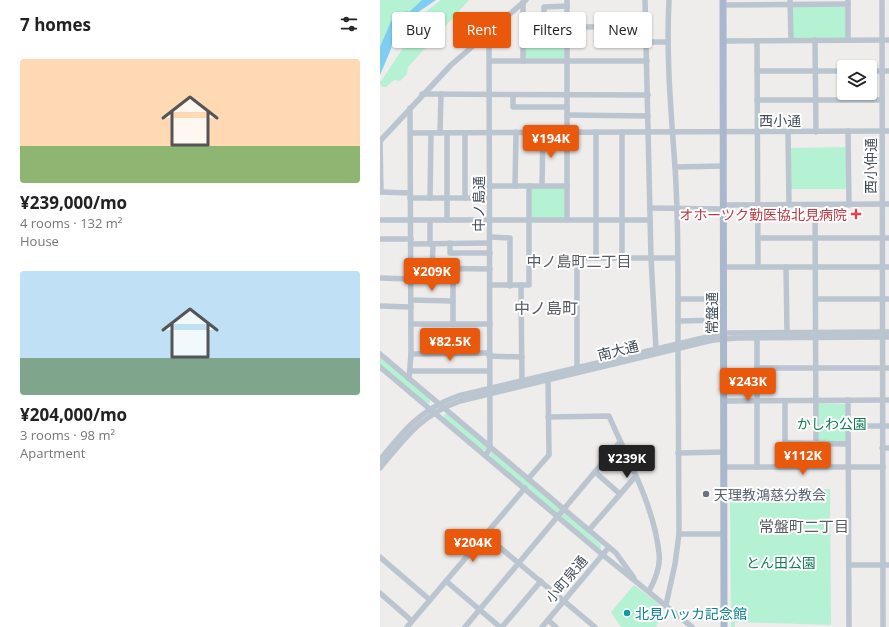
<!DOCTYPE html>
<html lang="en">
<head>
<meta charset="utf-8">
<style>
	body { margin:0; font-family:"Open Sans","Noto Sans JP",sans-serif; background:#f2f2f2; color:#222; height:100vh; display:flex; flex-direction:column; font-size:15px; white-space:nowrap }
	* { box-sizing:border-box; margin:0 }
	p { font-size:13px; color:#767676 }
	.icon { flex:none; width:22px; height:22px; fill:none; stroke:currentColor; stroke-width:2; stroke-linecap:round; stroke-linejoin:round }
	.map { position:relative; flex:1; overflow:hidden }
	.side { display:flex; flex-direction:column; background:#fff; width:380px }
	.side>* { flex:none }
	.hud { position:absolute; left:12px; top:12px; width:380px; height:36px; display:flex; gap:8px }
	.buttons { position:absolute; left:457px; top:60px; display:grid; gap:8px }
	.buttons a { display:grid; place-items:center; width:40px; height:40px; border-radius:4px; background:#fff; box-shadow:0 1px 3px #0004; font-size:20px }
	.price { position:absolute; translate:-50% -34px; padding:0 9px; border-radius:4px; background:#ea580c; color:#fff; font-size:13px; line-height:26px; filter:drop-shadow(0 1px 2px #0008) }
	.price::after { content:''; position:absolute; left:50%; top:24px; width:12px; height:9px; margin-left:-6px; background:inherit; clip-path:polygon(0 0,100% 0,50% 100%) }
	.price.current { background:#222; color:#fff }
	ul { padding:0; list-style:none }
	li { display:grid; align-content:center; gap:8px; height:212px; padding:0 20px }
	li span { display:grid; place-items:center; height:124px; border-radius:4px; color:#555 }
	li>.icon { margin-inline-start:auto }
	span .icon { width:72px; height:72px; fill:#fffc; stroke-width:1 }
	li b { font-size:17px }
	h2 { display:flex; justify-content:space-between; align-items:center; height:48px; padding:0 20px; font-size:17px }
	.pill { padding:0 14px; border-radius:4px; background:#fff; box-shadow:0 1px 3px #0004; font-size:14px; line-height:36px }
	.pill.current { background:#ea580c; color:#fff }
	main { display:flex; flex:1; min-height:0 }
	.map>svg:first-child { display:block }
</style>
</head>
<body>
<main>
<section class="side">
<h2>7 homes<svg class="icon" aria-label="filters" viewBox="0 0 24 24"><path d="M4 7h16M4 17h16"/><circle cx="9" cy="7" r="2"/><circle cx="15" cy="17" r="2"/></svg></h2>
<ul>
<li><span style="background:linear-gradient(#ffd9b3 70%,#8fb573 0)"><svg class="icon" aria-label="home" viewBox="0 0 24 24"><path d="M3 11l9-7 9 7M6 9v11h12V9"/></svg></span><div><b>¥239,000/mo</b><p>4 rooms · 132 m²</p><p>House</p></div></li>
<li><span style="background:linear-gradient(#bfe0f5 70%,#7fa58c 0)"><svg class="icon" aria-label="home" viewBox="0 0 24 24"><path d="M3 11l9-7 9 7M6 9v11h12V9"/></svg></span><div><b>¥204,000/mo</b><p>3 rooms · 98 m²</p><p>Apartment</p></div></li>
</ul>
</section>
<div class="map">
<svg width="509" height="627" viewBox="0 0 509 627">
	<rect width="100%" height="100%" fill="#efecec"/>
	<g fill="#b5f1d3">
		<path d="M 0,0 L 42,0 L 18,22 L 0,48 Z"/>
		<path d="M 61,0 L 89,0 L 28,67 L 27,74 L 20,81 L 14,80 L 6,87 L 2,87 L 0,83 L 48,10 Z"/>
		<path d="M 413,6 L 466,7 L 467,39 L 412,39 Z"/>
		<path d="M 146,29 L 184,29 L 185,56 L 183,58 L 147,58 L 145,56 Z"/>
		<path d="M 467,147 L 467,189 L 410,189 L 410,148 Z"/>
		<path d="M 152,188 L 183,188 L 186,190 L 185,216 L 183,218 L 153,218 L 150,216 L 150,190 Z"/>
		<path d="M 0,356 L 50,399 L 50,403 L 46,404 L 0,365 Z"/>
		<path d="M 438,403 L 467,404 L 467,443 L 438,443 Z"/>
		<path d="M 67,413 L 107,447 L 106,450 L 102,450 L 64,418 L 64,415 Z"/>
		<path d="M 112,452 L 180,509 L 180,510 L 176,513 L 111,457 L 110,454 Z"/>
		<path d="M 364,488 L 450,489 L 451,625 L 355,622 L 355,627 L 351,627 L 350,494 L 363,494 Z"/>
		<path d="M 183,513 L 186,513 L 221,545 L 221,549 L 219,549 L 181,516 Z"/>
		<path d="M 254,585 L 284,608 L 276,627 L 241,627 L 231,612 Z"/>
	</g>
	<path fill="#7fcef1" d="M 42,0 L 56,0 L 25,21 L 14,32 L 11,49 L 0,75 L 0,48 L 18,22 Z"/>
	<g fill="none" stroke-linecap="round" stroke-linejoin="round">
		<path stroke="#7fcef1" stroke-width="7" d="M 0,56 L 14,23 L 27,15"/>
		<g stroke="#bbc5d0" stroke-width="5.5">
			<path d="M 187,0 L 187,220"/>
			<path d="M 265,0 L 271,258 L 276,349"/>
			<path d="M 289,0 C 286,56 291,111 295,167 C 299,226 298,285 298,344"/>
			<path d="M 410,0 L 411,40"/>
			<path d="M 468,0 L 468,40"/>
			<path d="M 502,0 L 503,627"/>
			<path d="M 143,2 L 143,61"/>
			<path d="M 343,5 L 468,4"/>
			<path d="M 164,27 L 164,7 L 187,6"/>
			<path d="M 143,28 L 266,26"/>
			<path d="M 435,40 L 436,132"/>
			<path d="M 343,41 L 509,40"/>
			<path d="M 377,41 L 378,267"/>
			<path d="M 266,42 L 288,42"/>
			<path d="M 110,61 L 267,61"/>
			<path d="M 377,71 L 464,71"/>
			<path d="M 490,71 L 509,71"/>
			<path d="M 42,94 L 268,95"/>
			<path d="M 133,95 L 133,107 L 187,107"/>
			<path d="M 377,100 L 501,100"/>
			<path d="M 187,115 L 268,116"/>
			<path d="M 468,131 L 469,205"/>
			<path d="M 242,132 L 242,259"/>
			<path d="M 408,132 L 409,205"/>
			<path d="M 31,133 L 509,131"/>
			<path d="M 60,133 L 61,94"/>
			<path d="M 85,133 L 85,198"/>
			<path d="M 0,140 L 1,192"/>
			<path d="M 0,141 L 71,65 L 146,0"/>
			<path d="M 295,167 L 343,166"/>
			<path d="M 109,186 L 187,186"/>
			<path d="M 135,186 L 136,132"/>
			<path d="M 162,186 L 163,132"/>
			<path d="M 0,192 L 30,193"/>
			<path d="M 30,198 L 109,198"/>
			<path d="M 50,198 L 51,133"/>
			<path d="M 343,205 L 509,204"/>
			<path d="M 435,205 L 436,444"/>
			<path d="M 270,208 L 343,209"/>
			<path d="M 0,220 L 270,220"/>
			<path d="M 50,220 L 50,244"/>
			<path d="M 67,220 L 67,133"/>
			<path d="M 110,237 L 130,238 L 130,286"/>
			<path d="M 378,238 L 509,238"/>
			<path d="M 0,239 L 31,239"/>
			<path d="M 70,243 L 70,253 L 110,253"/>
			<path d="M 31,244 L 109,243"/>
			<path d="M 216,258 L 216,132"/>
			<path d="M 344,267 L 509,267"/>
			<path d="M 406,267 L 407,332"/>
			<path d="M 31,268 L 110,269"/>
			<path d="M 52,269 L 53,244"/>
			<path d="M 0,278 L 31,279"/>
			<path d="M 110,285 L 149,285 L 149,186"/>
			<path d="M 141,285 L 142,381"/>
			<path d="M 298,299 L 344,299"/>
			<path d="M 436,299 L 509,299"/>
			<path d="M 31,300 L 73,301"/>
			<path d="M 0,306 L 31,307"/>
			<path d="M 298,321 L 344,320"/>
			<path d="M 31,324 L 110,324"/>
			<path d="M 73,324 L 73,269"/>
			<path d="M 377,338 L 377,467"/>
			<path d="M 0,354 L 236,553 L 254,578"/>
			<path d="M 31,354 L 109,353"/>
			<path d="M 109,356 L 142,357"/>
			<path d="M 0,367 L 223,555 L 312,627"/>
			<path d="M 377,368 L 509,368"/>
			<path d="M 197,370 L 197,258 L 297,258"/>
			<path d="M 31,371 L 109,371"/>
			<path d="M 29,379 L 31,354 L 30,108"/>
			<path d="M 468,400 L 469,627"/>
			<path d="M 343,401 L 509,400"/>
			<path d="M 168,417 L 229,416 C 248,460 274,506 279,553 C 281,566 275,580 269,591"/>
			<path d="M 468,426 L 509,426"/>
			<path d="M 405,443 L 468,444"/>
			<path d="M 502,448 L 509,448"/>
			<path d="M 298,453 L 344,452"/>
			<path d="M 106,455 L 110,448 L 109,30"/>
			<path d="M 0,460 C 24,430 41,409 78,396 L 344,333 L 509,332"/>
			<path d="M 344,467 L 503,467"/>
			<path d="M 405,467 L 405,401"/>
			<path d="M 0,468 C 26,437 41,415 80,401 L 333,340 L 357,338 L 509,337"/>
			<path d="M 215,472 L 240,494"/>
			<path d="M 148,479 L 169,455 L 168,376"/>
			<path d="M 209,530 L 255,477"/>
			<path d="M 299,534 L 344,534"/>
			<path d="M 105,535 L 215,627"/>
			<path d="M 0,557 L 50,600"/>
			<path d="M 469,565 L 509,565"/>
			<path d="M 66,581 L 120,627"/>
			<path d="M 0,593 L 32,621"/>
			<path d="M 286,605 L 295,564 L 299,534 L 298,348"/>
			<path d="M 168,620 L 176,627"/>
			<path d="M 27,627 L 145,488"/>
			<path d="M 85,627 L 240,442"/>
			<path d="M 122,627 L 161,581"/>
			<path d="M 162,627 L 229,547"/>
		</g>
		<path stroke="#a9b8ce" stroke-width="7" d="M 343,0 L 344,627"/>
	</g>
	<path fill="#e0444e" stroke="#fff" stroke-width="1.5" d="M474 208h4v4h4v4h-4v4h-4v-4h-4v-4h4z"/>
	<circle fill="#6b7280" stroke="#fff" stroke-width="1.5" cx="326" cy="494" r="4"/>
	<circle fill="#0f9aa8" stroke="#fff" stroke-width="1.5" cx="247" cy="613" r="4"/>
	<g text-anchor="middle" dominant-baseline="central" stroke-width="4" stroke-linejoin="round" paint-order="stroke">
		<g font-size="14" fill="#434d5a" stroke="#fff">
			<text x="400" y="120">西小通</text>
			<text transform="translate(490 166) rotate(-90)">西小仲通</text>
			<text transform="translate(98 204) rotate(-90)">中ノ島通</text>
			<text transform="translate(331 313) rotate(-90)">常盤通</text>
			<text transform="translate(238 350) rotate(-14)">南大通</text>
			<text transform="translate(186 579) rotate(-50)">小町泉通</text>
		</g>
		<g font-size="14" fill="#be3a42" stroke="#fff" text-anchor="end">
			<text x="467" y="214">オホーツク勤医協北見病院</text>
		</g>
		<g font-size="14" fill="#108053" stroke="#fff">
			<text x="452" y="423">かしわ公園</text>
			<text x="401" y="562">とん田公園</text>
		</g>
		<g font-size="14" fill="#5b616d" stroke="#fff" text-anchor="start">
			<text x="334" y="494">天理教鴻慈分教会</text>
		</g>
		<g font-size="14" fill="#0d838f" stroke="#fff" text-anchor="start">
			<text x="255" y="613">北見ハッカ記念館</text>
		</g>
		<g font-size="15" fill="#585b61" stroke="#fff">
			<text x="199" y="261">中ノ島町二丁目</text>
			<text x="424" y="526">常盤町二丁目</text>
		</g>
		<g font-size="16" fill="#585b61" stroke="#fff">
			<text x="166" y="308">中ノ島町</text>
		</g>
	</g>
</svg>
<div class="buttons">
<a><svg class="icon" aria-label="layers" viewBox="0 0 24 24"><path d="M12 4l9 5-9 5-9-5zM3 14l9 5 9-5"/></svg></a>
</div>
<b class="price" style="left:171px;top:159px">¥194K</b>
<b class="price" style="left:52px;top:292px">¥209K</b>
<b class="price" style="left:70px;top:362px">¥82.5K</b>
<b class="price" style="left:368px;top:402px">¥243K</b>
<b class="price" style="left:423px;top:476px">¥112K</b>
<b class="price current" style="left:247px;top:479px">¥239K</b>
<b class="price" style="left:93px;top:563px">¥204K</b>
<div class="hud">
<a class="pill">Buy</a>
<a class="pill current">Rent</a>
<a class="pill">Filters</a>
<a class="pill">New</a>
</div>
</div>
</main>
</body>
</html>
